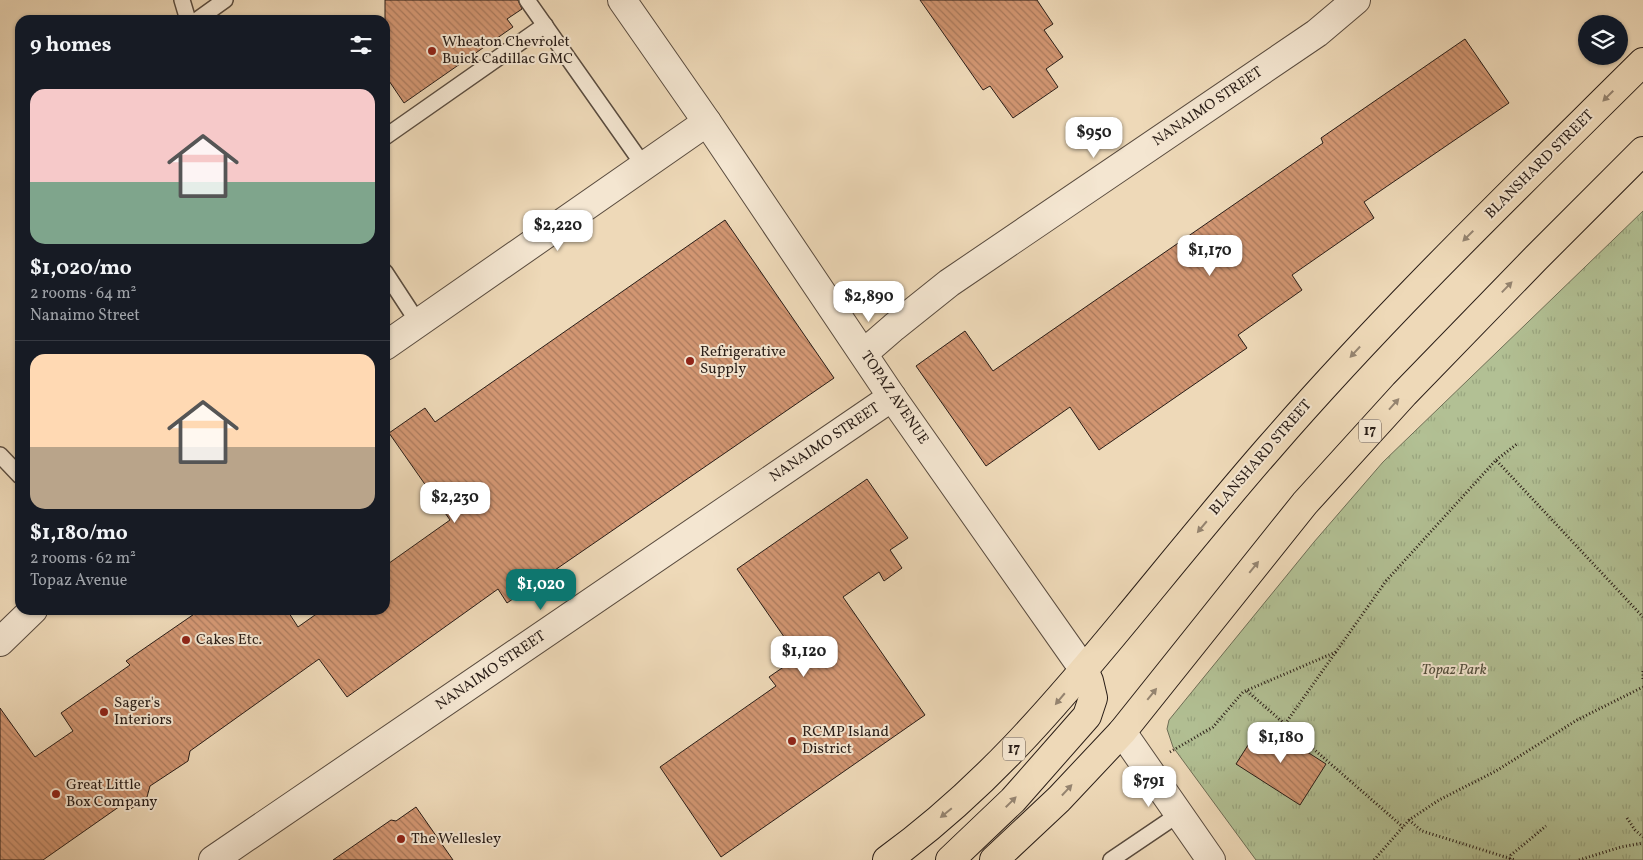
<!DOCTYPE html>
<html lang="en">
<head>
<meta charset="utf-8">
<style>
	body { margin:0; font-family:Vollkorn,serif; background:#20242c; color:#f1f3f6; height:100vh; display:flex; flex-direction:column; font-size:19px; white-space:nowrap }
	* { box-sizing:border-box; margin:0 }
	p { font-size:16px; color:#9ea1a6 }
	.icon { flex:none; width:28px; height:28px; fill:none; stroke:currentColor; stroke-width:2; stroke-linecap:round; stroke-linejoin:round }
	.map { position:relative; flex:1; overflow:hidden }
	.side { position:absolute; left:15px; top:15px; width:375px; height:600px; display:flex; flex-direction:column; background:#171b24; border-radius:15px; box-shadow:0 1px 4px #0004 }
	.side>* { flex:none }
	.buttons { position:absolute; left:1578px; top:15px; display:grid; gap:10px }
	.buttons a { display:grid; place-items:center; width:50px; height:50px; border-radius:50%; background:#171b24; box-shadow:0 1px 4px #0004; font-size:25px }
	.price { position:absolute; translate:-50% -42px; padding:0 11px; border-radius:10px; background:#fff; color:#222; font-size:16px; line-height:32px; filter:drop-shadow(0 1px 2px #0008) }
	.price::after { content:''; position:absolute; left:50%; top:30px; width:15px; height:11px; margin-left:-8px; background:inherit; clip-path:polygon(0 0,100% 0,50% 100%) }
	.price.on { background:#0f766e; color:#fff }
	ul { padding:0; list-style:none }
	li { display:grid; align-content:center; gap:10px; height:265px; padding:0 15px }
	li+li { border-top:1px solid #363941 }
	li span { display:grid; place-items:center; height:155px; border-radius:15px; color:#555 }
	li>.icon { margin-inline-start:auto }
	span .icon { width:90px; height:90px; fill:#fffc; stroke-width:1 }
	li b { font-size:21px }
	h2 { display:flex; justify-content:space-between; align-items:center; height:60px; padding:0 15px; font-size:21px }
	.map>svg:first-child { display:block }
</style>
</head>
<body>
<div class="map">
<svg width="1643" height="860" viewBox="0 0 1643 860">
	<defs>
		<pattern id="park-tufts" width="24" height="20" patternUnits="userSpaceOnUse" patternTransform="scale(1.25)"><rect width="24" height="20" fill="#b2c094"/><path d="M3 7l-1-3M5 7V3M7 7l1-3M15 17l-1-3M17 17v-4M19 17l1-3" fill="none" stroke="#99a57f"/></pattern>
		<pattern id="building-back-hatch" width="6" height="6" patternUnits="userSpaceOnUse" patternTransform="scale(1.25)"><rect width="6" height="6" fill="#d29672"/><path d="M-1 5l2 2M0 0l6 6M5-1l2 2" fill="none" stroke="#aa7a5d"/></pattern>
	</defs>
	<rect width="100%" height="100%" fill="#eed9b8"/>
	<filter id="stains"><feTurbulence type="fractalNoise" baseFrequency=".004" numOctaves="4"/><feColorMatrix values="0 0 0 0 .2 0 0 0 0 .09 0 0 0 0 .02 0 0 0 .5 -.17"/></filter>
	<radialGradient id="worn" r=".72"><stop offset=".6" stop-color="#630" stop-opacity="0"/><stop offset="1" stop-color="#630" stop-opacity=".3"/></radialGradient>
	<path fill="url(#park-tufts)" stroke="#6e6e56" d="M 1643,211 L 1643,860 L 1256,860 L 1173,747 L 1167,729 L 1169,720 L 1314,542 L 1383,462 Z"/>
	<g fill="url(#building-back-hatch)" stroke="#291d17">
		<path d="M 385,0 L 518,0 L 522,9 L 507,19 L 513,27 L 404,103 L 385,75 Z"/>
		<path d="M 920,0 L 1037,0 L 1053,24 L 1044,30 L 1063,57 L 1046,69 L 1058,87 L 1013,118 L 990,86 L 983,90 Z"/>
		<path d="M 1465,39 L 1509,103 L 1364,202 L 1374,218 L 1292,275 L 1302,290 L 1238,335 L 1247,348 L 1099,450 L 1070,407 L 986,466 L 916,366 L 965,331 L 993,371 L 1323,143 L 1321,138 Z"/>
		<path d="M 725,220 L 834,378 L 507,603 L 498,589 L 347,697 L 319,659 L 190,751 L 188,761 L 150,786 L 147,797 L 128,811 L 123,804 L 43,860 L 0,860 L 0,708 L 35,757 L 73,731 L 61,713 L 130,665 L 126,661 L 200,610 L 287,610 L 298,627 L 322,610 L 385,610 L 385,566 L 450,520 L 389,433 L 425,408 L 435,422 Z"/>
		<path d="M 867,479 L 908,538 L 890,550 L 902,568 L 884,581 L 879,572 L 843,597 L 925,715 L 721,857 L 660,767 L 776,686 L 769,677 L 798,657 L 737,569 Z"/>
		<path d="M 1262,723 L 1326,764 L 1300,805 L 1236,764 Z"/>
		<path d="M 416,807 L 453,860 L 333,860 L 391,820 L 396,821 Z"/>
	</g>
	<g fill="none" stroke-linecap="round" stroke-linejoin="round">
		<g stroke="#5a4c3f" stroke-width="18">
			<g id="service">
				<path d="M 182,0 L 188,20"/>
				<path d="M 527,0 L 644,166"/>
				<path d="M 197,20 L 225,0"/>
				<path d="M 385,137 L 545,25"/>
				<path d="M 385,272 L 419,324"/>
				<path d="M 0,455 L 20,476"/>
				<path d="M 1111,860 L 1179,814"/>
			</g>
		</g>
		<g stroke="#5a4c3f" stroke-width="30">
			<g id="minor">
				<path d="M 385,346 L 707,122"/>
				<path d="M 864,353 L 894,327 L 949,283 L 1317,33 L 1356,0"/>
				<path d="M 0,642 L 33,610"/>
				<path d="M 1122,732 L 1211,860"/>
				<path d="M 213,860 L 892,397"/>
			</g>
		</g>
		<g stroke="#5a4c3f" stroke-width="30">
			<path id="tertiary" d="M 622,0 L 707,122 L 892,397 L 1084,670"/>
		</g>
		<g stroke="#291d17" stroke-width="30">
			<g id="primary">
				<path d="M 887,860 C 982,791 1053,708 1128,617 C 1175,560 1221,503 1270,447 C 1387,312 1516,188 1643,62"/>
				<path d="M 950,860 L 1013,800 L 1087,716 L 1093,698 L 1089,681 L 1084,670"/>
				<path d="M 994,860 L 1059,799 L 1122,732 L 1305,503 L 1404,394 L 1536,258 L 1643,151"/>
			</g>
		</g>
		<g stroke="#291d17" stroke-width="3" stroke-dasharray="1 2.5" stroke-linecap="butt">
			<path d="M 1496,460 L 1517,444"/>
			<path d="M 1643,671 L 1643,680"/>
			<path d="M 1247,691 L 1403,827"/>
			<path d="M 1285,724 L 1386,581 L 1496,460 L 1643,617"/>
			<path d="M 1170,752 L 1213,727 L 1243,692 L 1336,652"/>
			<path d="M 1627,818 L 1635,830 L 1643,837"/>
			<path d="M 1409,820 L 1422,831 L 1515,860"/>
			<path d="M 1510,859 L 1511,855 L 1546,826"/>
			<path d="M 1374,860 L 1409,820 L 1439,800 L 1496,771 L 1577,720 L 1643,687"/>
			<path d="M 1579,860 L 1621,847 L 1643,843"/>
		</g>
		<use href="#service" stroke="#f4e6d1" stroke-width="15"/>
		<use href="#minor" stroke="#f4e6d1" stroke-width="28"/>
		<use href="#tertiary" stroke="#f4e6d1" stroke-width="28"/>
		<use href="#primary" stroke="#eed9b8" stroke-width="28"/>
	</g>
	<defs><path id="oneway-solid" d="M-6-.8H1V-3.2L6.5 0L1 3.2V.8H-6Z" transform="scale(1.25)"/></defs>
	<g fill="#958470">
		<use href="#oneway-solid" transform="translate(1608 96) rotate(135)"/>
		<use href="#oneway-solid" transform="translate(1468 236) rotate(135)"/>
		<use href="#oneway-solid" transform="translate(1507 287) rotate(-46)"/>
		<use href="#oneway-solid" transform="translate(1355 352) rotate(133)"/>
		<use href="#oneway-solid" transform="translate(1394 404) rotate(-48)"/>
		<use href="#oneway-solid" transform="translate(1202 527) rotate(130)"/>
		<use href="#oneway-solid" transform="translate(1254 567) rotate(-51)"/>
		<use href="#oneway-solid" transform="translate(1152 694) rotate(-51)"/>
		<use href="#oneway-solid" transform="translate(1060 699) rotate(130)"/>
		<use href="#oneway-solid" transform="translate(1067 790) rotate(-47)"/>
		<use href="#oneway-solid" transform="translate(1011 802) rotate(-45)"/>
		<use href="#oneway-solid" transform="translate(946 813) rotate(141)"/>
	</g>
	<g fill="#8f2418" stroke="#f4e6d1" stroke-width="2">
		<circle cx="432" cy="51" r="5"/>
		<circle cx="690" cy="361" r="5"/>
		<circle cx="186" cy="640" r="5"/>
		<circle cx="104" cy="712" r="5"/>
		<circle cx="792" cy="741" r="5"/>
		<circle cx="56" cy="794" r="5"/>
		<circle cx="401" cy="839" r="5"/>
	</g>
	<g text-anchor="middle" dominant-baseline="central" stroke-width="4" stroke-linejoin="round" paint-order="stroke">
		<g fill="#f4e6d1" stroke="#66594f" stroke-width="1">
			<rect x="1359" y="419.5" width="22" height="23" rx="4"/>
			<rect x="1003" y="737.5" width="22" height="23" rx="4"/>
		</g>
		<g font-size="14" font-weight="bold" fill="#291d17">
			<text x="1370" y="431">17</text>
			<text x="1014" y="749">17</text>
		</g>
		<g font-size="15" fill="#291d17" stroke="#f4e6d1" text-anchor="start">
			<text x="442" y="42">Wheaton Chevrolet<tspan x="442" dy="17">Buick Cadillac GMC</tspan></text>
			<text x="700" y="352">Refrigerative<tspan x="700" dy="17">Supply</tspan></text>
			<text x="196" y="640">Cakes Etc.</text>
			<text x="114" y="703">Sager's<tspan x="114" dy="17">Interiors</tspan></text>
			<text x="802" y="732">RCMP Island<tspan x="802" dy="17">District</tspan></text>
			<text x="66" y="785">Great Little<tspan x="66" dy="17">Box Company</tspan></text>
			<text x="411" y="839">The Wellesley</text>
		</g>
		<g font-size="15" fill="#291d17" stroke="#f4e6d1">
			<text transform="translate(1208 107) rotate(-34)">NANAIMO STREET</text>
			<text transform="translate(1540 165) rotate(-45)">BLANSHARD STREET</text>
			<text transform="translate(894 398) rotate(56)">TOPAZ AVENUE</text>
			<text transform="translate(825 443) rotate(-34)">NANAIMO STREET</text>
			<text transform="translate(1261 458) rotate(-49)">BLANSHARD STREET</text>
			<text transform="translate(491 671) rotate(-34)">NANAIMO STREET</text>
		</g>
		<g font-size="15" font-style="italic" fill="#524e3c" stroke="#f4e6d1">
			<text x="1454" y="670">Topaz Park</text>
		</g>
	</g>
	<rect width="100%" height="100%" filter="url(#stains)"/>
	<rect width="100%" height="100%" fill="url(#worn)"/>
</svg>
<div class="buttons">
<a><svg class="icon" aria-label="layers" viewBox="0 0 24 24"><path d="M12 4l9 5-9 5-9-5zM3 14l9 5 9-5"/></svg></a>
</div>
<b class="price" style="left:1094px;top:159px">$950</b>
<b class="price" style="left:558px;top:252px">$2,220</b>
<b class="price" style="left:1210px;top:277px">$1,170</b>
<b class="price" style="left:869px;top:323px">$2,890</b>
<b class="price" style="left:455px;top:524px">$2,230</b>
<b class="price on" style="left:541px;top:611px">$1,020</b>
<b class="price" style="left:804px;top:678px">$1,120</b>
<b class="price" style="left:1281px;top:764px">$1,180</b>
<b class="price" style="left:1149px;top:808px">$791</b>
<section class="side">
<h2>9 homes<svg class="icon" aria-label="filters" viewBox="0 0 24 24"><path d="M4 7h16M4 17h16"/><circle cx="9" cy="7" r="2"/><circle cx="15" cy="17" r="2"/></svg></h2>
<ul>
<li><span style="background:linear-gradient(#f6c9c9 60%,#7fa58c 0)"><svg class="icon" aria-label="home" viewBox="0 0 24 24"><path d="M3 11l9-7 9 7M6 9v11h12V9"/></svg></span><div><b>$1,020/mo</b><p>2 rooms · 64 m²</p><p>Nanaimo Street</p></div></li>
<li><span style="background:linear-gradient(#ffd9b3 60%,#b9a48a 0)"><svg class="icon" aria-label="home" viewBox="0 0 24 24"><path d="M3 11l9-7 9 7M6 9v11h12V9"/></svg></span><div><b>$1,180/mo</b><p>2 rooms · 62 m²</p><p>Topaz Avenue</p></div></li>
</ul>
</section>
</div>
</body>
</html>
